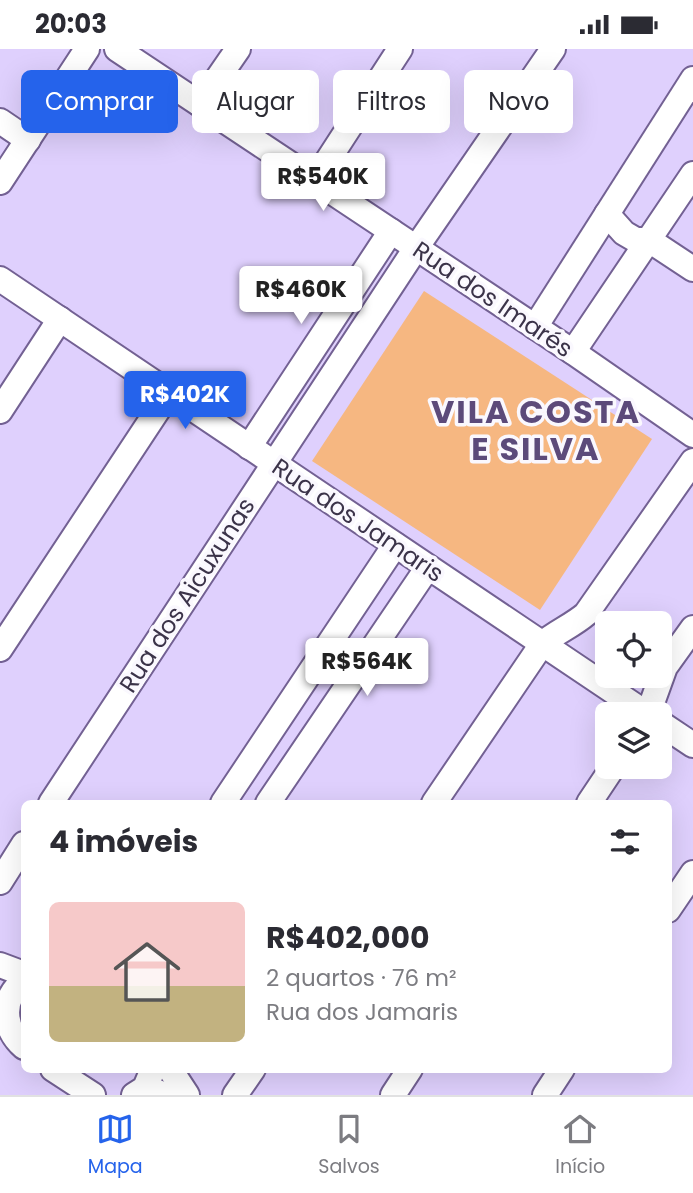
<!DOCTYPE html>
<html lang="pt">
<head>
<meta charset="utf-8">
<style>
	body { margin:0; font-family:Poppins,sans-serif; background:#f7f7f7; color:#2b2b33; height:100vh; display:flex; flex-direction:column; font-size:26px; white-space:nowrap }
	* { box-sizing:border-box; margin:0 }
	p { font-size:23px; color:#7c7c81 }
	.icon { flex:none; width:38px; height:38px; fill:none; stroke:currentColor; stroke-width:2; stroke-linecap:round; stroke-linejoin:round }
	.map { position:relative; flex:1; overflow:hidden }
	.details { position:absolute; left:21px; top:751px; width:651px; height:273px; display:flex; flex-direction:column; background:#fff; border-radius:10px; box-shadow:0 7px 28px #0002 }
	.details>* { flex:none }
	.hud { position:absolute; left:21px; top:21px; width:651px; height:63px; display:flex; gap:14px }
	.buttons { position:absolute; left:595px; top:562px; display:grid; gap:14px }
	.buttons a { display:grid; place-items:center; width:77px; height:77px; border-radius:10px; background:#fff; box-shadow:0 7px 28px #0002; font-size:35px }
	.price { position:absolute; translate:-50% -60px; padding:0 16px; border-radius:7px; background:#fff; color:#222; font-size:23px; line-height:46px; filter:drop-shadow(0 2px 4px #0008) }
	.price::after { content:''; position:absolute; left:50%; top:42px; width:21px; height:16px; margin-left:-10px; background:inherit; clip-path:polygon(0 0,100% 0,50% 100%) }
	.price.active { background:#2563eb; color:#fff }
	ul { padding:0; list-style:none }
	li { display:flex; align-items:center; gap:21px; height:175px; padding:0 28px }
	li+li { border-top:2px solid #e1e1e2 }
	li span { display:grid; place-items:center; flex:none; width:196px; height:140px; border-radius:10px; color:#555 }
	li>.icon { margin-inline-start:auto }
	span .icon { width:84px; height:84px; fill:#fffc; stroke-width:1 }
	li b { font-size:30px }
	h2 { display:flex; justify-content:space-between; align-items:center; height:84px; padding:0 28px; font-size:30px }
	.chip { padding:0 24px; border-radius:10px; background:#fff; box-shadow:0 7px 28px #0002; font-size:24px; line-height:63px }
	.chip.active { background:#2563eb; color:#fff }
	.status { display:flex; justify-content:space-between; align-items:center; height:49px; padding:0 35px; background:#fff; direction:ltr }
	.status svg { height:19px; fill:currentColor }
	.dock { display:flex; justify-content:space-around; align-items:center; height:98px; border-top:2px solid #e1e1e2; background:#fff; font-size:19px; color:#7c7c81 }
	.dock a { display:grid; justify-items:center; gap:4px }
	.dock .active { color:#2563eb }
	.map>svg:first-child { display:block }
</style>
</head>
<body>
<div class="status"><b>20:03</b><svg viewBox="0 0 49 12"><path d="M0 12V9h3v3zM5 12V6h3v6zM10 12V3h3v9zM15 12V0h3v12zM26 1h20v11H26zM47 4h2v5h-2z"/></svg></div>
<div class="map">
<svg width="693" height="1046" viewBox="0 0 693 1046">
	<rect width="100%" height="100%" fill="#dfd0fd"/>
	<path fill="#f6b781" d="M 424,242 L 652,390 L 540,561 L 312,412 Z"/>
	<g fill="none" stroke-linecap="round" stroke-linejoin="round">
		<g stroke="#736193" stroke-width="28">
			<g id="minor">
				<path d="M 117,0 L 573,303 L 693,386"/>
				<path d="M 200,55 L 238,0"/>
				<path d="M 0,72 L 28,91"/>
				<path d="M 315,131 L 400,0"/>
				<path d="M 0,133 L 87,0"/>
				<path d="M 607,165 L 624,184 L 636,191 L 649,191 L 693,220"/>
				<path d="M 0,230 L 647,665"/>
				<path d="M 535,278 L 693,30"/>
				<path d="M 573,303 L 693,125"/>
				<path d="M 0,362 L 60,270"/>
				<path d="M 249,398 L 391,182"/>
				<path d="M 0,600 L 169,344"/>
				<path d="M 648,665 L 665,618 L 693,579"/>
				<path d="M 660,674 L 693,696"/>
				<path d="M 51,754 L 416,199 L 553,0"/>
				<path d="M 223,754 L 395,496"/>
				<path d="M 268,754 L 428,518"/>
				<path d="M 434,754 L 542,595 C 556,583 572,577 586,565 L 693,412"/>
				<path d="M 589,754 L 613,718"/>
				<path d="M 0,833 L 24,795"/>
				<path d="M 668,861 L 693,824"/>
				<path d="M 0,916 L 24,925"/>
				<path d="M 24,932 C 0,949 3,980 24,998"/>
				<path d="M 53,1020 L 93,1046"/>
				<path d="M 170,1020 L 187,1046"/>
				<path d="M 145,1039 L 166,1046"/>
				<path d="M 134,1046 L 145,1039 L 153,1020"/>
				<path d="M 235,1046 L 253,1020"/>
				<path d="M 393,1046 L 410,1020"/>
				<path d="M 545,1046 L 562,1020"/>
			</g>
		</g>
		<use href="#minor" stroke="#fff" stroke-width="24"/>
	</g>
	<g text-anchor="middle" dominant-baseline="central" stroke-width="7" stroke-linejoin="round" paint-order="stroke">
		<g font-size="24" fill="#3b3349" stroke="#faf8fe">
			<text transform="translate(493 250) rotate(34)">Rua dos Imarés</text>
			<text transform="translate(358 471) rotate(34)">Rua dos Jamaris</text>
			<text transform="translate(187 546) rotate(-57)">Rua dos Aicuxunas</text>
		</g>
		<g font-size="32" font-weight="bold" letter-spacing="2" fill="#5c4a7a" stroke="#faf8fe">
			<text x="536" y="362">VILA COSTA<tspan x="536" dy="37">E SILVA</tspan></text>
		</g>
	</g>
</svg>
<div class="buttons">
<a><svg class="icon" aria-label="locate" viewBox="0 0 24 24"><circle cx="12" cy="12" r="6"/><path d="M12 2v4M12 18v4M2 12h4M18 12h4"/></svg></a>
<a><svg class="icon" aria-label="layers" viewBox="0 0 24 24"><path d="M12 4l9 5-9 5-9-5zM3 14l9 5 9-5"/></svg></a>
</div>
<b class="price" style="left:323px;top:164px">R$540K</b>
<b class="price" style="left:301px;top:277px">R$460K</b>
<b class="price active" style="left:185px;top:382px">R$402K</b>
<b class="price" style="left:367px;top:649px">R$564K</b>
<div class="hud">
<a class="chip active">Comprar</a>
<a class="chip">Alugar</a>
<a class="chip">Filtros</a>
<a class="chip">Novo</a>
</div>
<section class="details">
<h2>4 imóveis<svg class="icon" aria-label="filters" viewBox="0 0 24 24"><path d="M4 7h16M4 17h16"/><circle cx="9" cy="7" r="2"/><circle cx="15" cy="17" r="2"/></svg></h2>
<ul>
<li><span style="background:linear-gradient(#f6c9c9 60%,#c2b280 0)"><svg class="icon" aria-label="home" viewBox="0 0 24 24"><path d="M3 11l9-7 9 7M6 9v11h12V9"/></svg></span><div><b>R$402,000</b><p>2 quartos · 76 m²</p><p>Rua dos Jamaris</p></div></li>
</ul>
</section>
</div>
<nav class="dock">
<a class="active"><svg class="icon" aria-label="map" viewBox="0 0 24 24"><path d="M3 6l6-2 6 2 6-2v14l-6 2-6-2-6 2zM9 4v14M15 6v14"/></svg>Mapa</a>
<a><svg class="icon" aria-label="saved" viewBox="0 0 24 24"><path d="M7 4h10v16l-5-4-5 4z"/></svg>Salvos</a>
<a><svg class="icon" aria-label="home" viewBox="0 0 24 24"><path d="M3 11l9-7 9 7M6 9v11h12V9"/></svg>Início</a>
</nav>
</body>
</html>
